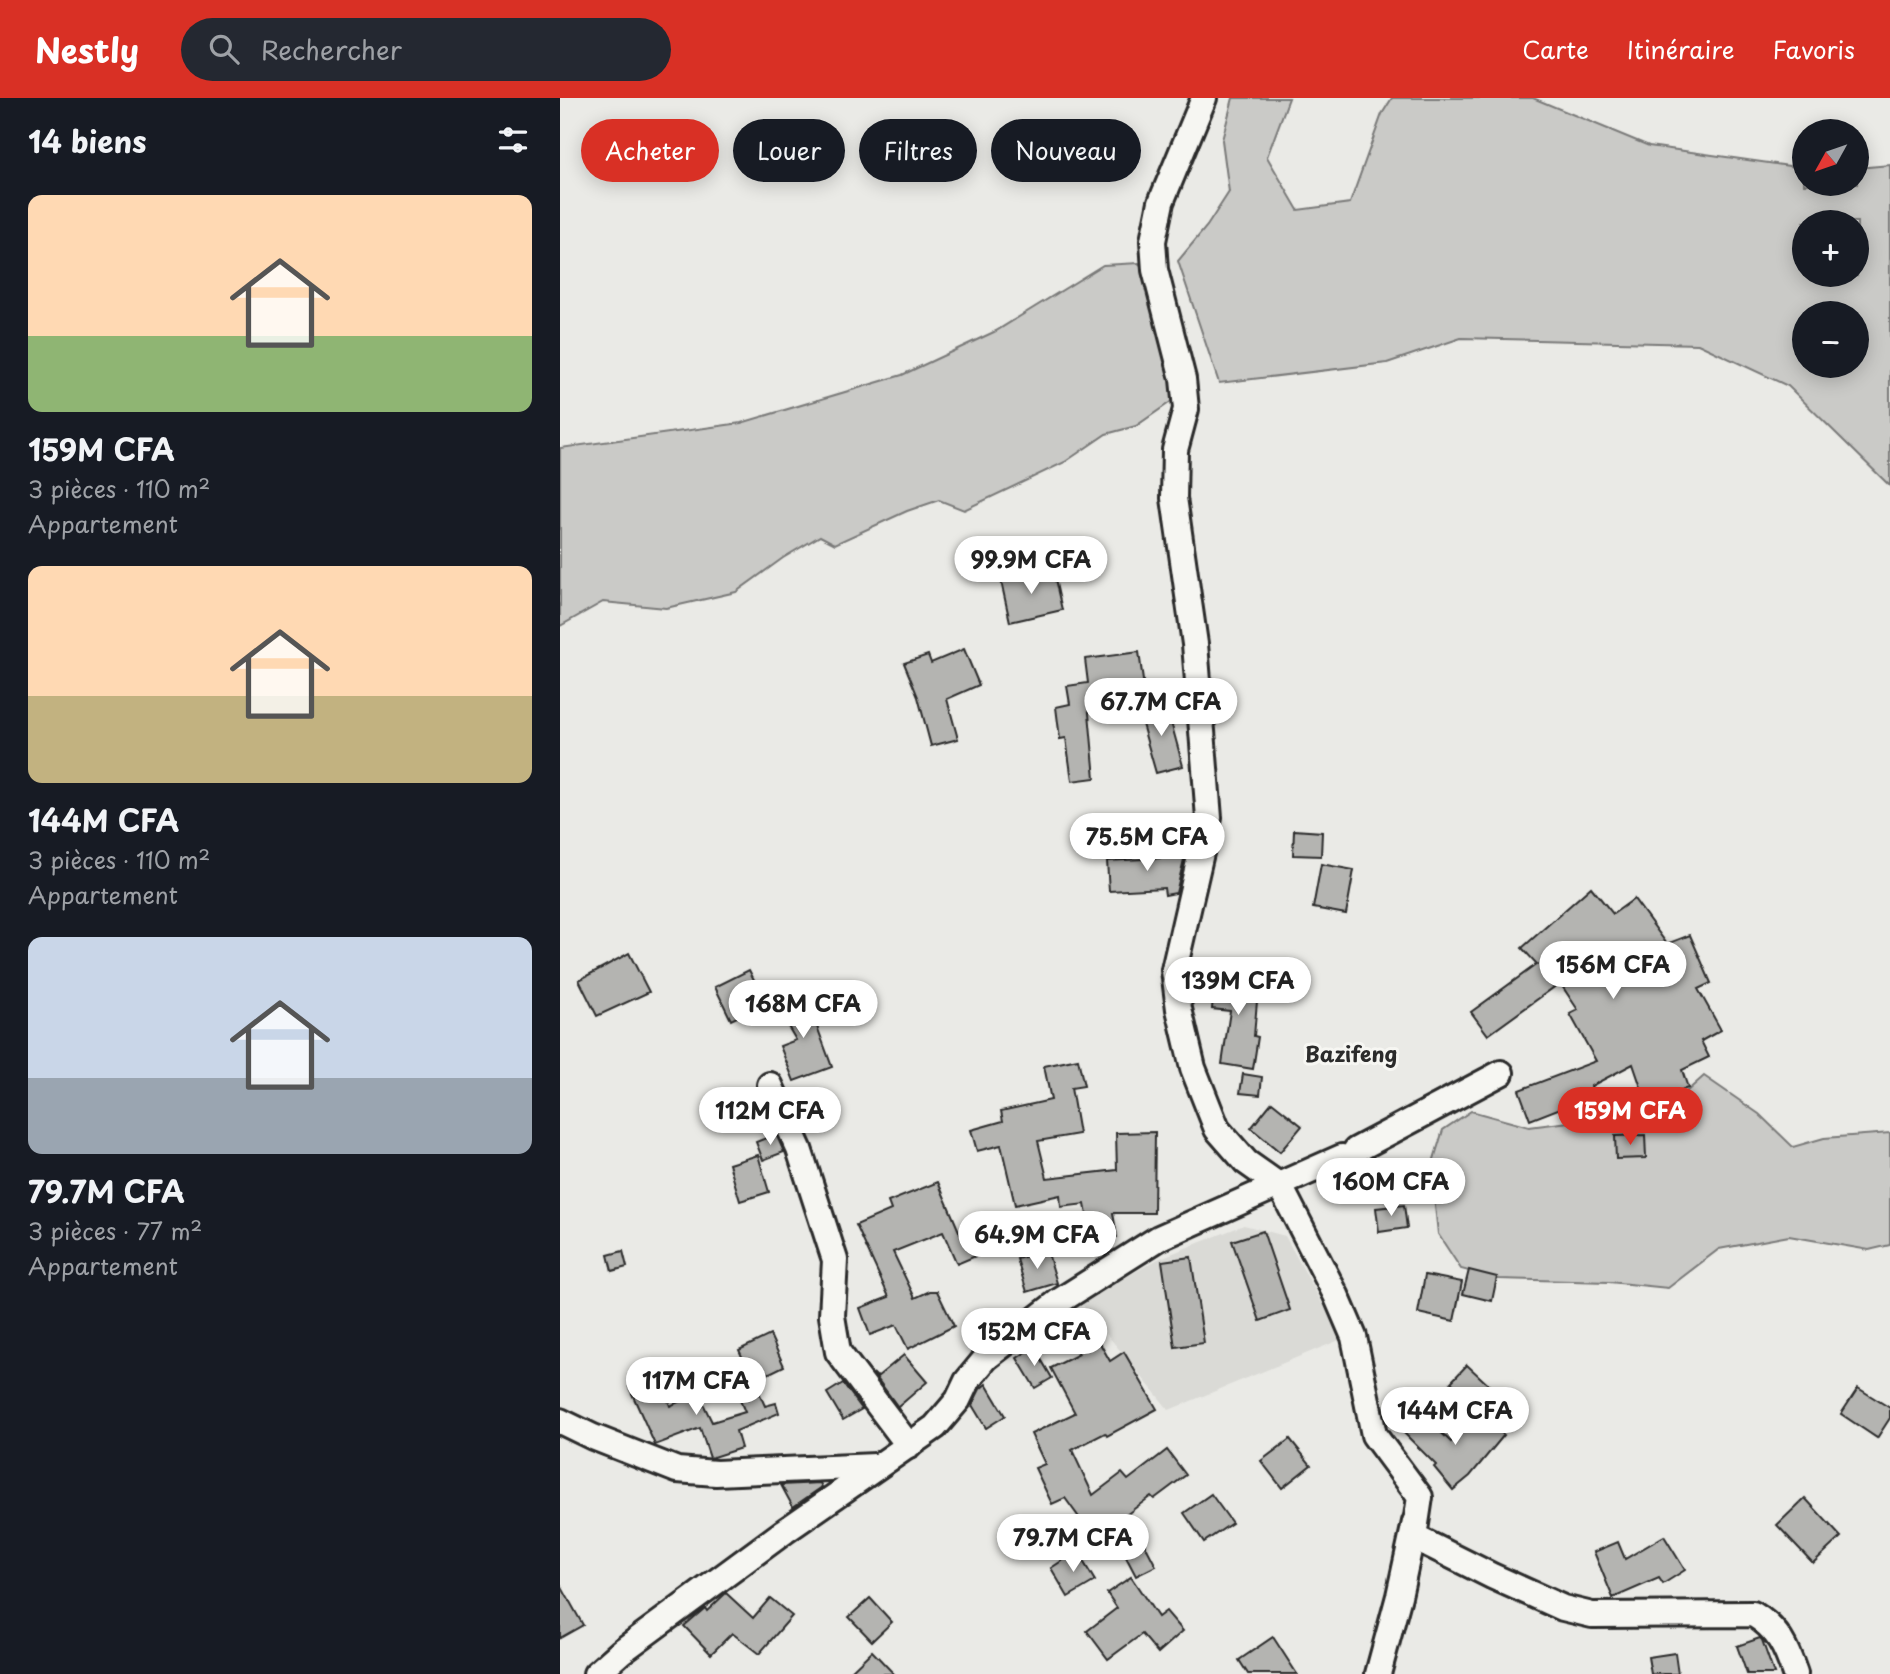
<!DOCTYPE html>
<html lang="fr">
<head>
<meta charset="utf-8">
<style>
	body { margin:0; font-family:"Playpen Sans",sans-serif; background:#242831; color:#f1f3f6; height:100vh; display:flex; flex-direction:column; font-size:26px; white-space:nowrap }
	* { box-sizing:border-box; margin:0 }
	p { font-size:23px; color:#9ea1a6 }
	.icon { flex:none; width:38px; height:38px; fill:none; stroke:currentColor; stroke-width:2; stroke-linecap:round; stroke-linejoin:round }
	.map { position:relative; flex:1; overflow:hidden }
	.side { display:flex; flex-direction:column; background:#171b24; width:560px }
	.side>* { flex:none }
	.hud { position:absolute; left:21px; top:21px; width:665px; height:63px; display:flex; gap:14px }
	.needle { width:46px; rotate:230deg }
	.tools { position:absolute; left:1232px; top:21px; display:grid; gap:14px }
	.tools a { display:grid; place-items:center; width:77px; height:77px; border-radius:50%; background:#171b24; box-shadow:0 4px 18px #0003; font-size:35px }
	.price { position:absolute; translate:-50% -60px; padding:0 16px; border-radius:24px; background:#fff; color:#222; font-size:23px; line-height:46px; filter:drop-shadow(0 2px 4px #0008) }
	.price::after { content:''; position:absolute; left:50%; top:42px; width:21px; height:16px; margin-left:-10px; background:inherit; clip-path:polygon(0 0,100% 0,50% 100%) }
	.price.selected { background:#d93025; color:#fff }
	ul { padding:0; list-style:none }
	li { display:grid; align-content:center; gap:14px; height:371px; padding:0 28px }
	li span { display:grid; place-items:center; height:217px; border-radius:14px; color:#555 }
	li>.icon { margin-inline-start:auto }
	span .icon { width:126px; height:126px; fill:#fffc; stroke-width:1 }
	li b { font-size:30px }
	h2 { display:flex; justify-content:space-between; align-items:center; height:84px; padding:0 28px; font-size:30px }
	.pill { padding:0 24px; border-radius:32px; background:#171b24; box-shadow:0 4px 18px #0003; font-size:24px; line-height:63px }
	.pill.selected { background:#d93025; color:#fff }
	header { display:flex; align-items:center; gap:42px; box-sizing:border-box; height:98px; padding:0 35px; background:#d93025; color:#fff }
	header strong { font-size:33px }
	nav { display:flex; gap:38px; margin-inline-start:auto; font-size:24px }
	.search { width:490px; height:63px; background:#242831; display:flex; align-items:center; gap:18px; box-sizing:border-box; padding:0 24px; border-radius:38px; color:#9ea1a6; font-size:26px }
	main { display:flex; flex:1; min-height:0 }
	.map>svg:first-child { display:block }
</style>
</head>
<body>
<header>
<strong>Nestly</strong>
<div class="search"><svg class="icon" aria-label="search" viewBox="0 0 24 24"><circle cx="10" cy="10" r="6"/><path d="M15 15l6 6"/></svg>Rechercher</div>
<nav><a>Carte</a><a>Itinéraire</a><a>Favoris</a></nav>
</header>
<main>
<section class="side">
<h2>14 biens<svg class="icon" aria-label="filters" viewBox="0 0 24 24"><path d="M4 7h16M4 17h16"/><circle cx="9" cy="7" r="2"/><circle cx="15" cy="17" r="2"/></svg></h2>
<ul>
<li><span style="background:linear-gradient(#ffd9b3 65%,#8fb573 0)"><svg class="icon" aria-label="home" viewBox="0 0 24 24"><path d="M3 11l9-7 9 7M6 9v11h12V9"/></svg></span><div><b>159M CFA</b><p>3 pièces · 110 m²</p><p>Appartement</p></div></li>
<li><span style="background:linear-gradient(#ffd9b3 60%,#c2b280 0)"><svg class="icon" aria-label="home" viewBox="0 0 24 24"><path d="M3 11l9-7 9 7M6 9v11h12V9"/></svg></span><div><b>144M CFA</b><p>3 pièces · 110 m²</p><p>Appartement</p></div></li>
<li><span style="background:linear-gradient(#c9d6e8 65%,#9aa5b1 0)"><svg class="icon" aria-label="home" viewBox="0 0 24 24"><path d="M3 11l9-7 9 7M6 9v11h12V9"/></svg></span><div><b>79.7M CFA</b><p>3 pièces · 77 m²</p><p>Appartement</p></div></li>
</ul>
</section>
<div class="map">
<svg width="1330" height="1576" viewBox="0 0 1330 1576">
	<rect width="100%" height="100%" fill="#eaeae6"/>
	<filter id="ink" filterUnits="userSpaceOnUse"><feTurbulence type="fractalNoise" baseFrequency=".0143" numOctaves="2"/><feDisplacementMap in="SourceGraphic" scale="14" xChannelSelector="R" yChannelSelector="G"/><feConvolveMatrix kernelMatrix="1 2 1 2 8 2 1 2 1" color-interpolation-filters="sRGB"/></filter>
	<g filter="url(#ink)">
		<path fill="#dadad6" d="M 684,1127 L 725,1138 L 782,1241 L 609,1312 L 521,1205 L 598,1161 Z"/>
		<g fill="#cacac7" stroke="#7a7a79" stroke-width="2" fill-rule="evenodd">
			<path d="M 673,0 L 729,0 L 707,59 L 738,112 L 790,105 L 822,16 L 832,0 L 973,0 L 1089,48 L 1244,70 L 1244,86 L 1297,86 L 1297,70 L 1330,67 L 1330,388 L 1228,288 L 1138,246 L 901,240 L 827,265 L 659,285 L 618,163 L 647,128 L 669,94 L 662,42 ZM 1244,124 L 1297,124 L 1297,177 L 1244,177 ZM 1244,215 L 1297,215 L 1297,268 L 1244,268 Z"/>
			<path d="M 579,165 L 594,197 L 619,298 L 576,328 L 546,336 L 505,364 L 404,412 L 379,402 L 347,413 L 275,446 L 260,438 L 223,460 L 176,494 L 106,510 L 43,504 L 0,528 L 0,350 L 181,325 L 342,277 L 436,233 L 543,167 Z"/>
			<path d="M 1144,978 L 1199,1016 L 1233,1049 L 1264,1040 L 1330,1035 L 1330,1147 L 1309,1152 L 1229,1138 L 1159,1151 L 1108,1190 L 1049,1184 L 939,1181 L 901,1171 L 878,1136 L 871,1071 L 883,1032 L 911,1013 L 969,1029 L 1025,1022 L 1066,1004 L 1116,1003 Z"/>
		</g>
		<g fill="#b4b4b1" stroke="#2b2b2b" stroke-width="2">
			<path d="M 493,472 L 502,512 L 450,524 L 441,483 Z"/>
			<path d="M 404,551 L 419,587 L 387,601 L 398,641 L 371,648 L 358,599 L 344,565 L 368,557 L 371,565 Z"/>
			<path d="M 579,554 L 585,597 L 528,604 L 535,680 L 512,683 L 506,640 L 500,641 L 496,609 L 510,606 L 507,588 L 528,585 L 525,561 Z"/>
			<path d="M 606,606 L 623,668 L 596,675 L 578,612 Z"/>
			<path d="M 734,732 L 762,734 L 761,758 L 733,757 Z"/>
			<path d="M 626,753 L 616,795 L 605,797 L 604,790 L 549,793 L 547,763 L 600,760 L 600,757 Z"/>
			<path d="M 761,766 L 794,772 L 786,816 L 753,810 Z"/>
			<path d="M 1031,789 L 1053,816 L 1074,801 L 1107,846 L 1130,837 L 1151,885 L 1138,891 L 1161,932 L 1141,943 L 1149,959 L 1122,972 L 1128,990 L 1086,1004 L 1073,966 L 1031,988 L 1034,997 L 970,1022 L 959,992 L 1036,963 L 1010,916 L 1018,912 L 1000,885 L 928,937 L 911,914 L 977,866 L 962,850 Z"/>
			<path d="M 69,855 L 89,894 L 37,918 L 19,882 Z"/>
			<path d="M 189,872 L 206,905 L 171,922 L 155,889 Z"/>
			<path d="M 655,876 L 699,880 L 694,938 L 698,939 L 693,971 L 662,966 L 670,913 L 652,911 Z"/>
			<path d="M 218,887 L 227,901 L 213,910 L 204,895 Z"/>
			<path d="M 241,896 L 257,922 L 255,923 L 272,969 L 234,983 L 220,948 L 236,942 L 217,910 Z"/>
			<path d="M 518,961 L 524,988 L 511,990 L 519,1036 L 478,1043 L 487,1080 L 557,1072 L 556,1035 L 595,1034 L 594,1115 L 553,1115 L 557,1139 L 532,1144 L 525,1106 L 501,1109 L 500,1097 L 455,1107 L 441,1047 L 417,1053 L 411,1032 L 443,1023 L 441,1013 L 491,1002 L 484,968 Z"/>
			<path d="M 683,976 L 702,979 L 700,997 L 680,995 Z"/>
			<path d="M 712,1004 L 742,1028 L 720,1054 L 691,1030 Z"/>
			<path d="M 216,1036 L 224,1054 L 203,1062 L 196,1044 Z"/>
			<path d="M 1085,1037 L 1086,1060 L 1056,1061 L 1055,1038 Z"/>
			<path d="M 198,1057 L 209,1094 L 180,1103 L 169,1066 Z"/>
			<path d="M 378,1084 L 401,1138 L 408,1135 L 418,1157 L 397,1166 L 383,1134 L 333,1154 L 355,1200 L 370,1193 L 377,1193 L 394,1228 L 348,1251 L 336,1227 L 310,1237 L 300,1210 L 329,1199 L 296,1127 L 331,1112 L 328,1104 Z"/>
			<path d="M 844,1107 L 847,1130 L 819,1134 L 816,1110 Z"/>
			<path d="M 703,1133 L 730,1212 L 700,1223 L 672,1143 Z"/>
			<path d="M 487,1152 L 497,1185 L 467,1194 L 457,1161 Z"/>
			<path d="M 63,1153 L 67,1169 L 52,1173 L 48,1157 Z"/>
			<path d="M 631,1159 L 644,1245 L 615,1249 L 602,1163 Z"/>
			<path d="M 909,1172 L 937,1179 L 932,1203 L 903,1196 Z"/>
			<path d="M 865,1177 L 902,1184 L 894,1223 L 858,1215 Z"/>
			<path d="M 521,1212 L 550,1263 L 564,1254 L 597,1311 L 547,1338 L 545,1335 L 512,1352 L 533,1397 L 562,1375 L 568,1382 L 607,1352 L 626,1377 L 594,1401 L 591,1398 L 566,1417 L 569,1420 L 536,1443 L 505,1400 L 492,1406 L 475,1370 L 485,1366 L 471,1336 L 515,1315 L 491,1270 L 519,1256 L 500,1224 Z"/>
			<path d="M 210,1237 L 224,1268 L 193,1283 L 179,1252 Z"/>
			<path d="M 474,1249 L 492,1280 L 475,1290 L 457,1260 Z"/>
			<path d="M 344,1257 L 367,1284 L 338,1309 L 313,1275 L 317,1279 Z"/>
			<path d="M 907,1267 L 933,1291 L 917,1308 L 891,1284 Z"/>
			<path d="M 99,1278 L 110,1308 L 138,1295 L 152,1324 L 185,1314 L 179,1300 L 198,1292 L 205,1308 L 216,1305 L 219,1315 L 176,1333 L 181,1350 L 150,1360 L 140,1330 L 95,1347 L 69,1289 Z"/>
			<path d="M 283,1285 L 302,1311 L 283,1322 L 267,1295 Z"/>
			<path d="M 426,1286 L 445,1318 L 426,1330 L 412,1307 L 420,1291 Z"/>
			<path d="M 1298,1290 L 1330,1310 L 1330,1320 L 1317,1340 L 1281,1316 Z"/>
			<path d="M 918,1314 L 944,1337 L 910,1378 L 893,1392 L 874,1369 L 876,1367 L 843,1334 L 861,1315 L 891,1344 Z"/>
			<path d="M 730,1341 L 751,1367 L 722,1390 L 701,1363 Z"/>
			<path d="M 260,1385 L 262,1389 L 233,1409 L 221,1387 Z"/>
			<path d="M 651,1396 L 672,1425 L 644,1444 L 624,1415 Z"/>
			<path d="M 1245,1400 L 1281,1439 L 1253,1465 L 1217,1427 Z"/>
			<path d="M 1104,1438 L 1125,1472 L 1103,1486 L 1099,1480 L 1053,1500 L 1034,1454 L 1058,1444 L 1065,1461 Z"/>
			<path d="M 583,1443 L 596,1468 L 576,1478 L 564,1455 Z"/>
			<path d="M 517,1453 L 535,1483 L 508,1499 L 491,1470 Z"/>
			<path d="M 571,1479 L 598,1519 L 606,1513 L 623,1533 L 598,1555 L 582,1536 L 548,1561 L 527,1533 L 557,1510 L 547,1495 Z"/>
			<path d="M 0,1486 L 23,1527 L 0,1540 Z"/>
			<path d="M 166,1495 L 193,1520 L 210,1500 L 232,1518 L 199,1556 L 172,1535 L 151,1556 L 124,1528 L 145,1510 L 147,1513 Z"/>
			<path d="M 310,1500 L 332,1524 L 312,1543 L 289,1519 Z"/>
			<path d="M 713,1539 L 737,1576 L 688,1576 L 679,1562 Z"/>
			<path d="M 1200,1540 L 1202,1542 L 1214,1576 L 1187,1576 L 1177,1548 Z"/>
			<path d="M 312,1553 L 334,1576 L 288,1576 Z"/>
			<path d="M 1115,1555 L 1118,1576 L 1091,1576 L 1088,1559 Z"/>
		</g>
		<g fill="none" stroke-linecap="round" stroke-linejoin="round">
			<g stroke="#2b2b2b" stroke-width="30">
				<g id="minor">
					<path d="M 644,0 L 601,104 L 593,143 L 595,172 L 623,281 L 626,311 L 615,352 L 614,400 L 635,546 L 649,720 L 614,872 L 619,911 L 633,970 L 657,1031 L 686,1064 L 720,1088 L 776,1197 L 794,1239 L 814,1337 L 860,1399 L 854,1439 L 932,1478 L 1003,1510 L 1032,1517 L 1193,1516 C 1218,1531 1226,1549 1235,1576"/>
					<path d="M 210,987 L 239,1051 L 275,1162 L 272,1218 L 278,1254 L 349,1348"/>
					<path d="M 796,1052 L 941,975"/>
					<path d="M 0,1323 L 33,1339 L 117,1372 L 156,1375 L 316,1368"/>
					<path d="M 36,1576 L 62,1553 L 225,1433 L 375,1329 L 398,1302 L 407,1283 L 426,1260 L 498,1204 L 599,1140 L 782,1059"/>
					<path d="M 818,1576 L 839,1498 L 855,1424"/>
				</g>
			</g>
			<use href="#minor" stroke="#f6f6f2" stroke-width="24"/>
		</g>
	</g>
	<g text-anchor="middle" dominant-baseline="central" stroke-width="6" stroke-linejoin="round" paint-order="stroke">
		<g font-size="21" font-weight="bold" fill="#2b2b2b" stroke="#f6f6f2">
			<text x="791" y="955">Bazifeng</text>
		</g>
	</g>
</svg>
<div class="tools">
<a><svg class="needle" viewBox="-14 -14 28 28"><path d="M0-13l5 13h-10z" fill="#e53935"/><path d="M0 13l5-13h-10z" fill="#9ea1a6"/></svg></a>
<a>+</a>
<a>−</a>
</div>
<b class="price" style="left:471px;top:498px">99.9M CFA</b>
<b class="price" style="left:601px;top:640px">67.7M CFA</b>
<b class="price" style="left:587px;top:775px">75.5M CFA</b>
<b class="price" style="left:1053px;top:903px">156M CFA</b>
<b class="price" style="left:678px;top:919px">139M CFA</b>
<b class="price" style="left:243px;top:942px">168M CFA</b>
<b class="price" style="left:210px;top:1049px">112M CFA</b>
<b class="price selected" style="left:1070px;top:1049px">159M CFA</b>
<b class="price" style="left:831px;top:1120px">160M CFA</b>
<b class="price" style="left:477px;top:1173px">64.9M CFA</b>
<b class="price" style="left:474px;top:1270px">152M CFA</b>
<b class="price" style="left:136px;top:1319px">117M CFA</b>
<b class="price" style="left:895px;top:1349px">144M CFA</b>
<b class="price" style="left:513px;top:1476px">79.7M CFA</b>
<div class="hud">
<a class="pill selected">Acheter</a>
<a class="pill">Louer</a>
<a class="pill">Filtres</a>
<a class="pill">Nouveau</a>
</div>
</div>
</main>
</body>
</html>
